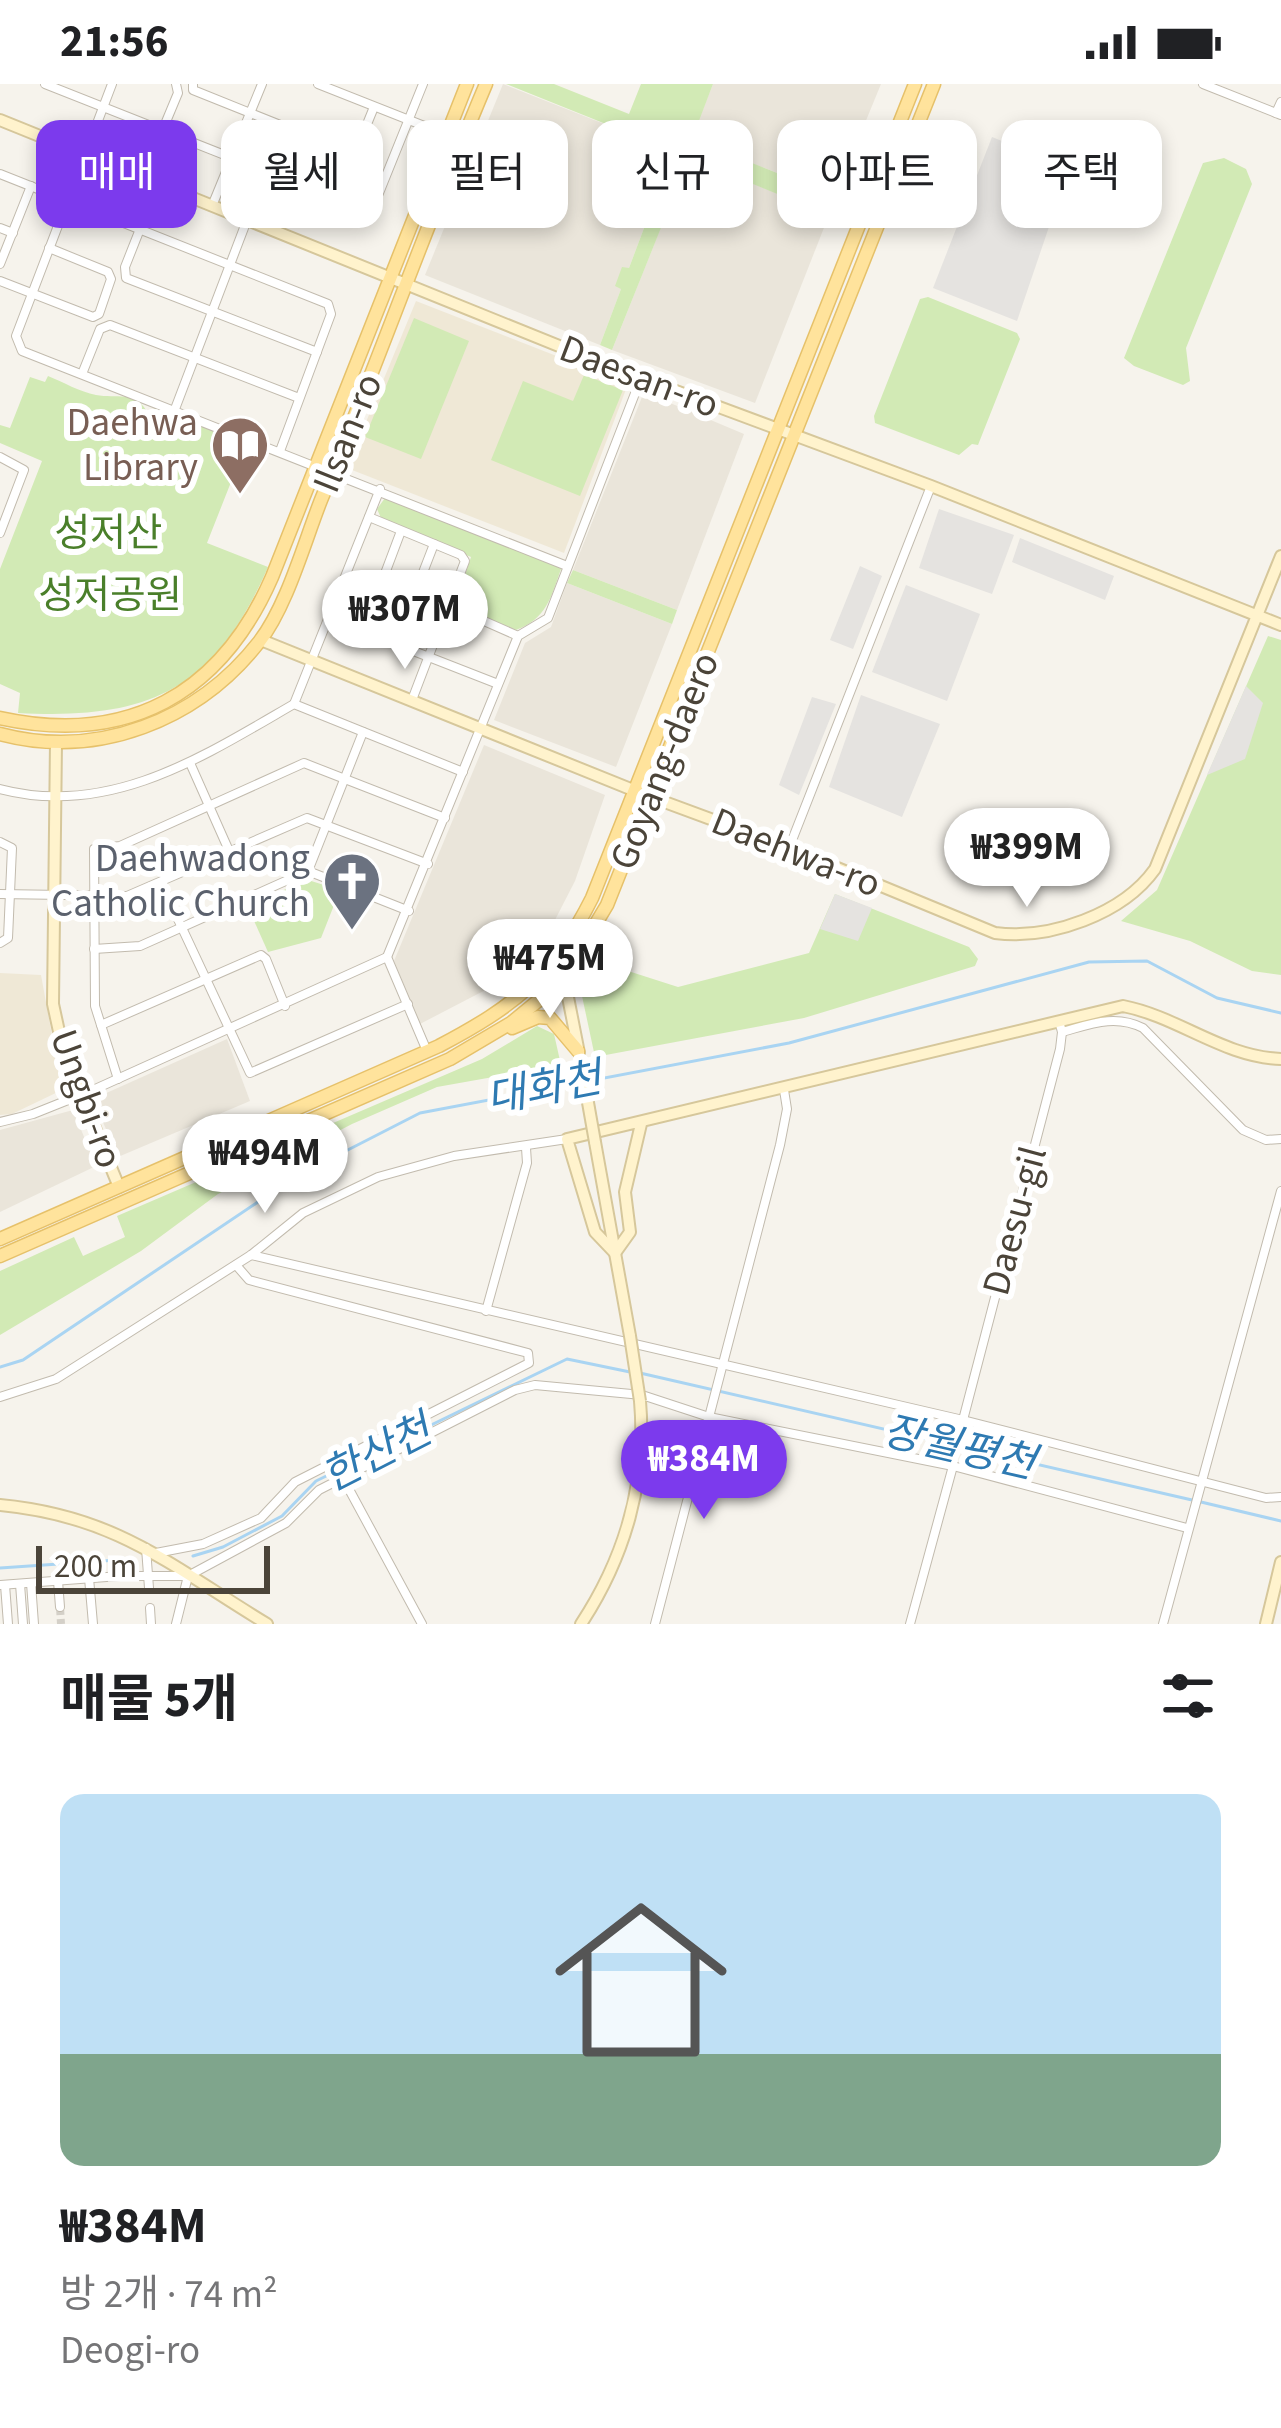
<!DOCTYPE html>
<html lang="ko">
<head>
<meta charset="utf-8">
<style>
	body { margin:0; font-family:"Source Sans 3","Noto Sans KR",sans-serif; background:#f6f6f6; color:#202124; height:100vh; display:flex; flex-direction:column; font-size:45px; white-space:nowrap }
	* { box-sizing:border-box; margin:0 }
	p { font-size:39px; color:#757577 }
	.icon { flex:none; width:66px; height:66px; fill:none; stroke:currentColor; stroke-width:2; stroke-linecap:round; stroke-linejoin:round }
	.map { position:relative; height:1540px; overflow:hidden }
	.details { display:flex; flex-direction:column; background:#fff; flex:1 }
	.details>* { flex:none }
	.top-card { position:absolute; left:36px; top:36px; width:1209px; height:108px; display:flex; gap:24px }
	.scale { position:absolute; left:36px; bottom:30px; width:234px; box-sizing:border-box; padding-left:12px; border:6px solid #4b4439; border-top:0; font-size:33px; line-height:42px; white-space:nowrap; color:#4b4439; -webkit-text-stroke:9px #fff; paint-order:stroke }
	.price { position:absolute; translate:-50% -102px; padding:0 27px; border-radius:42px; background:#fff; color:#222; font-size:39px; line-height:78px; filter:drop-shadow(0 3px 6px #0008) }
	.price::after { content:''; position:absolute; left:50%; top:72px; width:36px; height:27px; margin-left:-18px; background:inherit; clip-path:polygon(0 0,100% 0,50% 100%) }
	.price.selected { background:#7c3aed; color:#fff }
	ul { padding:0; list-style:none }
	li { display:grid; align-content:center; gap:24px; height:636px; padding:0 60px }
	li+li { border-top:3px solid #e0e0e0 }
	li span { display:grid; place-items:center; height:372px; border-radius:24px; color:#555 }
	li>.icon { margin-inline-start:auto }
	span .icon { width:216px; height:216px; fill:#fffc; stroke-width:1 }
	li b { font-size:51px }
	h2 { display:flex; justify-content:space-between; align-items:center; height:144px; padding:0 60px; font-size:51px }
	.pill { padding:0 42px; border-radius:24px; background:#fff; box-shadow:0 6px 18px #0003; font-size:42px; line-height:108px }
	.pill.selected { background:#7c3aed; color:#fff }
	.status { display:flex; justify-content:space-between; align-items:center; height:84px; padding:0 60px; background:#fff; direction:ltr }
	.status svg { height:33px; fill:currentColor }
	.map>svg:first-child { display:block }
</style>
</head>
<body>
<div class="status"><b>21:56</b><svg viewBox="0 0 49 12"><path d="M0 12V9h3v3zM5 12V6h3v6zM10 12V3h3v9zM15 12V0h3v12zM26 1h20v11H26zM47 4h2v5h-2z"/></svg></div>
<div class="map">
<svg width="1281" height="1540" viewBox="0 0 1281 1540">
	<rect width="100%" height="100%" fill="#f6f3ec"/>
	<g fill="#eae5da">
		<path d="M 503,0 L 673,67 L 600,261 L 425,191 Z"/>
		<path d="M 713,0 L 881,0 L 835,112 L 691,55 Z"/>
		<path d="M 689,73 L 829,131 L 755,319 L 612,266 Z"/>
		<path d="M 644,308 L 744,350 L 677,526 L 573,486 Z"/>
		<path d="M 567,499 L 672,540 L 616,683 L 494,636 L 525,559 L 551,543 Z"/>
		<path d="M 484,661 L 605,711 L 575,797 L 537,871 L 495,901 L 420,940 L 394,877 Z"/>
		<path d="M 227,955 L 250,1017 L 118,1073 L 93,1015 Z"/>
		<path d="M 73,1026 L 96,1082 L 0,1128 L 0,1046 Z"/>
	</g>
	<g fill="#efe8d6">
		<path d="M 416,217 L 628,300 L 564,469 L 347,384 Z"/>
		<path d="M 0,889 L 41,891 L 62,1006 L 12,1030 L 0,1031 Z"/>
	</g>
	<g fill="#d2eab5">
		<path d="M 506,0 L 554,0 L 629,30 L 641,0 L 713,0 L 692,55 L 835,112 L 829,131 L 689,74 L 612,266 L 600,261 L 621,205 L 615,202 L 622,183 L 629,184 L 673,67 Z"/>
		<path d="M 1224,74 L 1246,85 L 1252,100 L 1186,264 L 1190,297 L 1183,301 L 1134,282 L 1124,274 L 1203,79 Z"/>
		<path d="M 928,213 L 1017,249 L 1020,255 L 978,361 L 972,360 L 959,371 L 875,339 L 874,332 L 920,215 Z"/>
		<path d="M 414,234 L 469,257 L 421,375 L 365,353 Z"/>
		<path d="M 584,291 L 623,306 L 580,412 L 491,376 L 523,297 L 573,317 Z"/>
		<path d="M 48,292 C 63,298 80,308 96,311 C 116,315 136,305 149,331 L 155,324 L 246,360 L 207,459 L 268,483 C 214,607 149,636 18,629 L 20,609 L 0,600 L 0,485 L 42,377 L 0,359 L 0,341 L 10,344 L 30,293 L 45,298 Z"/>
		<path d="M 385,414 L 557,479 L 561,485 C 551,514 546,535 516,546 L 455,521 L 471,473 L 381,434 L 377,425 Z"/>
		<path d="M 573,486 L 677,526 L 672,540 L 567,499 Z"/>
		<path d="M 1268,552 L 1281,556 L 1281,891 L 1252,887 L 1190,857 L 1121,837 L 1157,806 Z"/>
		<path d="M 308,796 L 340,806 L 321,854 L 268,868 L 247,821 Z"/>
		<path d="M 835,810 L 969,863 L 978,875 L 975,882 L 804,934 L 595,973 L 582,912 L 600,878 L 678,903 L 809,869 Z"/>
		<path d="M 537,942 L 554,950 L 561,981 L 437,1003 L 352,1040 L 218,1110 L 141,1167 L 0,1251 L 0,1187 L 74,1153 L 83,1172 L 125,1153 L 117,1132 L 482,975 Z"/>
	</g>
	<g fill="#e5e3e0">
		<path d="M 992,53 L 1069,84 L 1017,237 L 933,204 Z"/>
		<path d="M 939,425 L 1014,451 L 992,510 L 919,484 Z"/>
		<path d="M 1020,454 L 1114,492 L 1105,516 L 1012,478 Z"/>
		<path d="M 860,482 L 882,492 L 853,565 L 830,556 Z"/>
		<path d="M 906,501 L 980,530 L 947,617 L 872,588 Z"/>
		<path d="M 1246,602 L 1263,619 L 1245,675 L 1207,691 Z"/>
		<path d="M 861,611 L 940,640 L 902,733 L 829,703 Z"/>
		<path d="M 812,613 L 836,620 L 799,711 L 779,701 Z"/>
		<path d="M 835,810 L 872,824 L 858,857 L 820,845 Z"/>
	</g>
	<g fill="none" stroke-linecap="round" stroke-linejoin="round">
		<g stroke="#a9d4f2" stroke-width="3">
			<path d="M 0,1283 L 23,1276 L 295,1093 L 420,1029 L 789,959 L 1089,878 L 1147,877 L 1217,914 L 1281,929"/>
			<path d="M 640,1289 L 1192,1416"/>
			<path d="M 1201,1418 L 1281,1437"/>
			<path d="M 193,1472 L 223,1463 L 282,1432 L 316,1397 L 567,1275 L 630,1288"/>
			<path d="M 0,1484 L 132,1475"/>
		</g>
		<path stroke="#d4d0c8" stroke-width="8" stroke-dasharray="8 4" stroke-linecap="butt" d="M 60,1523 L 61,1540"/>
		<g stroke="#c2bbae" stroke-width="10">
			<g id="street">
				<path d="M 45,0 L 371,129 L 423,0"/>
				<path d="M 112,0 L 16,252 L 22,267 L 567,482"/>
				<path d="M 193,0 L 193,6 L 355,71"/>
				<path d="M 318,0 L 447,51"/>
				<path d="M 1203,0 L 1281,31"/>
				<path d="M 1276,29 L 1281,18"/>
				<path d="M 163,45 L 178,9 L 176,0"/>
				<path d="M 0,90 L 328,220 L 331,230 L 280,367"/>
				<path d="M 336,116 L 374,23"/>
				<path d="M 212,122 L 262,0"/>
				<path d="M 0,144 L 13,149"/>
				<path d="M 140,145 L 125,183 L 126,194 L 317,268"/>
				<path d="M 0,180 L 31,102"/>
				<path d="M 0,197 L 93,233 L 99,230 L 111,195 L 108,188 L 49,164"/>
				<path d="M 82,290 L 100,245 L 110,241 L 299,314"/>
				<path d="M 175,325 L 247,136"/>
				<path d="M 0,373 L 24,386 L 0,449"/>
				<path d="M 369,433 L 461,471 L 465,477 L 412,616"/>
				<path d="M 450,522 L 518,552"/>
				<path d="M 329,534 L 498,600"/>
				<path d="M 363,548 L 401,447"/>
				<path d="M 395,561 L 434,460"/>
				<path d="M 294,620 L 380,405"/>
				<path d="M 190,679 L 230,769"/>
				<path d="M 0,705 C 110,734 204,672 294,620 L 463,688"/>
				<path d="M 0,758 L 12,764 L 8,854 L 0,859"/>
				<path d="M 789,764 L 931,402"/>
				<path d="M 308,787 L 363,648"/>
				<path d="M 161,799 L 250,989 L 408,920"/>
				<path d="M 0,810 L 127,812 L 307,734 L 428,780"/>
				<path d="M 94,865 L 140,862 L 308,787 L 409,827"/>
				<path d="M 387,873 L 427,967"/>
				<path d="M 101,941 L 261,871 L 266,875 L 285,922"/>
				<path d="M 1062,948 C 1091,940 1115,930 1143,944 L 1243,1046 L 1266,1056 L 1281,1055"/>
				<path d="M 118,995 L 95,922 L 94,765 L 120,762 L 304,679 L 445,734"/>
				<path d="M 0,1038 L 33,1030 L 93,1006 L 387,873 L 518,552 L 548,534 L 641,294"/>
				<path d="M 251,1171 L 963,1336 L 1266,1414 L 1281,1413"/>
				<path d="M 486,1227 L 527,1079 L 526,1064"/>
				<path d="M 0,1313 L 56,1295 L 251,1171 L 303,1129 L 378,1093 L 454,1072 L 567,1055"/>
				<path d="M 963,1336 L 1060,965 L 1062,948 L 1059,937"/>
				<path d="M 344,1396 L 422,1540"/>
				<path d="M 146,1464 L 149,1504"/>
				<path d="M 156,1469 L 203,1460 L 261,1434 L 295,1398 L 529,1279 L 528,1269 L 249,1196 L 236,1181"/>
				<path d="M 89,1494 L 93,1540"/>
				<path d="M 58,1497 L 60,1523"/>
				<path d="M 31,1499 L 34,1540"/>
				<path d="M 20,1500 L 23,1540"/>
				<path d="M 0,1501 L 120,1492 L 188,1492 L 286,1439 L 319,1406 L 515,1306 L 535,1301 L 642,1311 L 709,1333 L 953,1382 L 1187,1444"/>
				<path d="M 5,1501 L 8,1540"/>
				<path d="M 150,1524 L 151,1540"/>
				<path d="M 176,1540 L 188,1492"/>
				<path d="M 655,1540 L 780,1061 L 787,1025 L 784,1006"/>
				<path d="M 910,1540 L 953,1382"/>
				<path d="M 1163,1540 L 1281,1107"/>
			</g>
		</g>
		<g stroke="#d6c79b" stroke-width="14">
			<g id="secondary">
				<path d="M 0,36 L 606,281 L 931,402 L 1281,541"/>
				<path d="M 261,556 L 633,706"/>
				<path d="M 56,658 L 53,920 L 63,966 L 119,1103"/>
				<path d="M 651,713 L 789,764 L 995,849 C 1050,856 1123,830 1155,785 L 1281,472"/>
				<path d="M 550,883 L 567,908 L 579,969"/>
				<path d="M 641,1040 L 625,1108 L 630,1148 L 615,1169 L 595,1148 L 567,1055 L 1123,922 C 1179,933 1223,973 1281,975"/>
				<path d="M 595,1058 L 630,1252"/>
				<path d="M 0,1421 C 117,1432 171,1482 267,1540"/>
				<path d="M 581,1540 C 625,1473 647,1397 640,1317"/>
				<path d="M 1266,1540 L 1281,1478"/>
			</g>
		</g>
		<g stroke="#e6c16a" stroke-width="15">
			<g id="primary">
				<path d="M 0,634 C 128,662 221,610 272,493 L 467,0"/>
				<path d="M 0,650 C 98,676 198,636 259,558 C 287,522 304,459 321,416 C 378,278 428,137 486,0"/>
				<path d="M 512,944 L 538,933 L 550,934 L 578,967"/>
				<path d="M 0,1155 L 439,962 C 515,922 553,892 592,814 L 915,0"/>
				<path d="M 0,1172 L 450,975 L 511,939 L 561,898 L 607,821 L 934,0"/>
			</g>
		</g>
		<use href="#street" stroke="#fff" stroke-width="8"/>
		<use href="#secondary" stroke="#fff3cd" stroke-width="10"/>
		<use href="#primary" stroke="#ffe39c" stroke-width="12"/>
		<g stroke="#d6c79b" stroke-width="14" stroke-linecap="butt">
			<g id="secondary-bridge">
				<path d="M 581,979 L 595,1058"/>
				<path d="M 630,1252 L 640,1317"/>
			</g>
		</g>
		<use href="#secondary-bridge" stroke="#fff3cd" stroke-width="10"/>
	</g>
	<defs>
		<g id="library-pin" transform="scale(3)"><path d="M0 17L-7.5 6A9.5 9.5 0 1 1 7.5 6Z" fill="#8d6e63" stroke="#fff"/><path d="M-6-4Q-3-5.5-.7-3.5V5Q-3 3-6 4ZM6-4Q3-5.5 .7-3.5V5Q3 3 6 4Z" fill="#fff"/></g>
		<g id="church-pin" transform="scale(3)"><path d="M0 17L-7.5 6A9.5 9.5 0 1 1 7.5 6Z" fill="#6b7280" stroke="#fff"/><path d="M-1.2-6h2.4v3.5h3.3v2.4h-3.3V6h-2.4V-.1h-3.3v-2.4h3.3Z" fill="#fff"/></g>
	</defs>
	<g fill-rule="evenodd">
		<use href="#library-pin" x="240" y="361"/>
		<use href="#church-pin" x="352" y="797"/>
	</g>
	<g text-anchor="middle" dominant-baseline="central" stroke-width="12" stroke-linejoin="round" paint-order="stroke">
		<g font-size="39" fill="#4b4439" stroke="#fff">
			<text transform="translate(639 293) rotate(21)">Daesan-ro</text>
			<text transform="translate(348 349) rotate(-68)">Ilsan-ro</text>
			<text transform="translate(665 677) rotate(-68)">Goyang-daero</text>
			<text transform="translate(796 769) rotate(22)">Daehwa-ro</text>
			<text transform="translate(86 1015) rotate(70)">Ungbi-ro</text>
			<text transform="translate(1015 1137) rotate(-75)">Daesu-gil</text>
		</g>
		<g font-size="39" fill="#785e54" stroke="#fff" text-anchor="end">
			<text x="198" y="339">Daehwa<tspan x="198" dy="45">Library</tspan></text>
		</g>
		<g font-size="39" fill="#4a7f2a" stroke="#fff">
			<text x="108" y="450">성저산</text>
			<text x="110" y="512">성저공원</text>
		</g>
		<g font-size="39" fill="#5b616d" stroke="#fff" text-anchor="end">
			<text x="310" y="775">Daehwadong<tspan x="310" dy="45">Catholic Church</tspan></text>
		</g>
		<g font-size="42" font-style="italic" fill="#2e7ab2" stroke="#fff">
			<text transform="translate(544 1005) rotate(-11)">대화천</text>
			<text transform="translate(959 1364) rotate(13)">장월평천</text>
			<text transform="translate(377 1370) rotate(-27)">한산천</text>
		</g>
	</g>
</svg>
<div class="scale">200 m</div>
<b class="price" style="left:405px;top:588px">₩307M</b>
<b class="price" style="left:1027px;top:826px">₩399M</b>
<b class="price" style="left:550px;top:937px">₩475M</b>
<b class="price" style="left:265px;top:1132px">₩494M</b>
<b class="price selected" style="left:704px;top:1438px">₩384M</b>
<div class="top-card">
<a class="pill selected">매매</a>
<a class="pill">월세</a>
<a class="pill">필터</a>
<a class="pill">신규</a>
<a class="pill">아파트</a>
<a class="pill">주택</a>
</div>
</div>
<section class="details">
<h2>매물 5개<svg class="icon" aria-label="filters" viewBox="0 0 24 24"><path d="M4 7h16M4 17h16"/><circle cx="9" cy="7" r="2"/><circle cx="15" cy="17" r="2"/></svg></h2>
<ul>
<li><span style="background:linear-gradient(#bfe0f5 70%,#7fa58c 0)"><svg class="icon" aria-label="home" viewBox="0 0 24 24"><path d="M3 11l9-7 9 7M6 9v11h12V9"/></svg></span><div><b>₩384M</b><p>방 2개 · 74 m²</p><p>Deogi-ro</p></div></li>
</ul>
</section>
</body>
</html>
